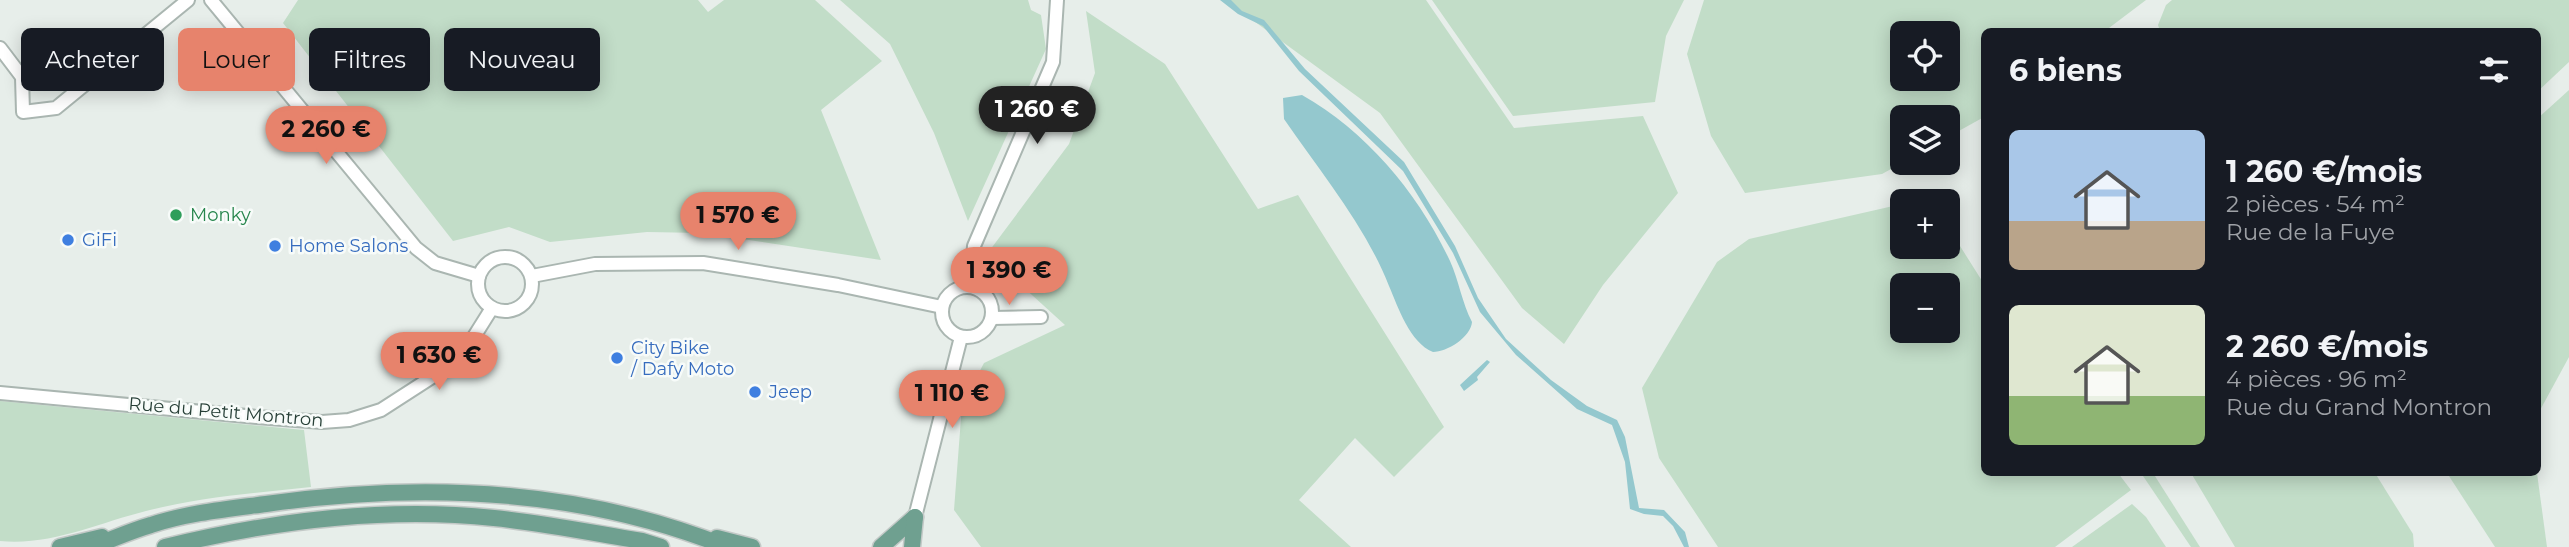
<!DOCTYPE html>
<html lang="fr">
<head>
<meta charset="utf-8">
<style>
	body { margin:0; font-family:Montserrat,sans-serif; background:#20242c; color:#f1f3f6; height:100vh; display:flex; flex-direction:column; font-size:26px; white-space:nowrap }
	* { box-sizing:border-box; margin:0 }
	p { font-size:23px; color:#9ea1a6 }
	.icon { flex:none; width:38px; height:38px; fill:none; stroke:currentColor; stroke-width:2; stroke-linecap:round; stroke-linejoin:round }
	.map { position:relative; flex:1; overflow:hidden }
	.details { position:absolute; left:1981px; top:28px; width:560px; height:448px; display:flex; flex-direction:column; background:#171b24; border-radius:10px; box-shadow:0 4px 18px #0003 }
	.details>* { flex:none }
	.banner { position:absolute; left:21px; top:28px; width:665px; height:63px; display:flex; gap:14px }
	.tools { position:absolute; left:1890px; top:21px; display:grid; gap:14px }
	.tools a { display:grid; place-items:center; width:70px; height:70px; border-radius:10px; background:#171b24; box-shadow:0 4px 18px #0003; font-size:35px }
	.price { position:absolute; translate:-50% -60px; padding:0 16px; border-radius:24px; background:#e7836c; color:#111; font-size:23px; line-height:46px; filter:drop-shadow(0 2px 4px #0008) }
	.price::after { content:''; position:absolute; left:50%; top:42px; width:21px; height:16px; margin-left:-10px; background:inherit; clip-path:polygon(0 0,100% 0,50% 100%) }
	.price.active { background:#222; color:#fff }
	ul { padding:0; list-style:none }
	li { display:flex; align-items:center; gap:21px; height:175px; padding:0 28px }
	li span { display:grid; place-items:center; flex:none; width:196px; height:140px; border-radius:10px; color:#555 }
	li>.icon { margin-inline-start:auto }
	span .icon { width:84px; height:84px; fill:#fffc; stroke-width:1 }
	li b { font-size:30px }
	h2 { display:flex; justify-content:space-between; align-items:center; height:84px; padding:0 28px; font-size:30px }
	.chip { padding:0 24px; border-radius:10px; background:#171b24; box-shadow:0 4px 18px #0003; font-size:24px; line-height:63px }
	.chip.active { background:#e7836c; color:#111 }
	.map>svg:first-child { display:block }
</style>
</head>
<body>
<div class="map">
<svg width="2569" height="547" viewBox="0 0 2569 547">
	<rect width="100%" height="100%" fill="#e7eeea"/>
	<g fill="#c2ddc8" fill-rule="evenodd">
		<path d="M 298,0 L 698,0 L 708,12 L 724,0 L 815,0 L 882,61 L 821,110 L 881,260 L 702,233 L 647,232 L 550,242 L 509,227 L 453,241 L 283,23 Z"/>
		<path d="M 840,0 L 1028,0 L 1031,10 L 1041,15 L 1046,49 L 968,221 L 934,133 L 890,44 Z"/>
		<path d="M 1225,0 L 1426,0 L 1514,128 L 1643,116 L 1678,193 L 1603,285 L 1564,344 L 1522,308 L 1380,113 Z"/>
		<path d="M 1432,0 L 1684,0 L 1666,36 L 1655,102 L 1513,116 Z"/>
		<path d="M 1704,0 L 2146,0 L 2105,31 L 1984,32 L 1984,117 L 1948,137 L 1948,117 L 1902,117 L 1902,163 L 1882,174 L 1745,193 L 1711,136 L 1687,54 ZM 1902,33 L 1948,33 L 1948,79 L 1902,79 Z"/>
		<path d="M 2172,0 L 2569,0 L 2569,62 L 2538,91 L 2538,32 L 2160,31 L 2158,25 L 2166,5 Z"/>
		<path d="M 1086,11 L 1165,64 L 1258,209 L 1298,195 L 1444,427 L 1394,477 L 1355,438 L 1299,500 L 1351,547 L 981,547 L 954,510 L 962,405 L 984,363 L 1065,325 L 987,254 L 1069,144 L 1095,73 Z"/>
		<path d="M 2569,90 L 2569,357 L 2538,414 L 2538,118 Z"/>
		<path d="M 1902,204 L 1902,247 L 1948,247 L 1948,227 L 1984,284 L 1984,472 L 2118,473 L 2131,490 L 2055,547 L 1718,547 L 1659,458 L 1642,388 L 1717,262 L 1749,239 ZM 1902,285 L 1948,285 L 1948,331 L 1902,331 Z"/>
		<path d="M 0,401 L 304,430 L 311,487 C 256,493 200,497 146,511 C 98,523 51,546 0,541 Z"/>
		<path d="M 2141,473 L 2153,473 L 2200,547 L 2191,547 Z"/>
		<path d="M 2191,473 L 2375,473 L 2413,534 L 2414,547 L 2235,547 Z"/>
		<path d="M 2447,473 L 2537,473 L 2547,547 L 2495,547 Z"/>
		<path d="M 2132,504 L 2146,517 L 2166,547 L 2072,547 Z"/>
	</g>
	<g fill="#94c8ce">
		<path d="M 1220,0 L 1231,0 L 1242,11 L 1264,20 L 1305,69 L 1404,162 L 1455,246 L 1478,298 L 1506,339 L 1551,380 L 1587,406 L 1617,420 L 1625,437 L 1639,508 L 1664,510 L 1685,532 L 1689,547 L 1684,547 L 1673,526 L 1663,516 L 1644,514 L 1630,509 L 1625,462 L 1612,425 L 1577,409 L 1516,355 L 1480,312 L 1453,253 L 1403,171 L 1299,71 L 1263,26 L 1238,14 Z"/>
		<path d="M 1302,95 C 1367,132 1418,193 1450,261 C 1459,281 1462,303 1472,322 C 1471,337 1447,352 1433,352 C 1410,343 1398,307 1389,286 C 1365,225 1321,173 1284,119 L 1283,98 Z"/>
		<path d="M 1487,360 L 1490,362 L 1477,377 L 1478,380 L 1464,391 L 1460,385 Z"/>
	</g>
	<g fill="none" stroke-linecap="round" stroke-linejoin="round">
		<g stroke="#aab6b1" stroke-width="16">
			<g id="minor">
				<path d="M 211,0 L 416,248 L 435,263 L 479,276"/>
				<path d="M 0,48 L 22,77 L 23,112 L 56,108 L 188,0"/>
				<circle cx="505" cy="284" r="27"/>
				<path d="M 532,276 L 595,264 L 703,263 L 838,285 L 942,307"/>
				<path d="M 971,286 L 974,246 L 1053,62 L 1057,0"/>
				<circle cx="967" cy="312" r="25"/>
				<path d="M 992,318 L 1041,317"/>
				<path d="M 0,393 L 257,417 L 322,422 L 349,420 L 381,410 L 460,359 L 492,308"/>
				<path d="M 915,517 L 961,337"/>
			</g>
		</g>
		<g stroke="#c3c9c7" stroke-width="19">
			<g id="major">
				<path d="M 717,538 L 752,547"/>
				<path d="M 60,547 L 102,537"/>
				<path d="M 91,547 C 111,540 130,531 151,525 C 187,513 228,509 266,504 C 421,482 580,488 727,547"/>
				<path d="M 165,547 C 272,521 384,506 494,518 C 544,523 593,533 642,541 L 661,547"/>
				<path d="M 881,547 L 915,517"/>
				<path d="M 912,547 L 915,517"/>
			</g>
		</g>
		<use href="#minor" stroke="#fff" stroke-width="12"/>
		<use href="#major" stroke="#6fa090" stroke-width="16"/>
	</g>
	<circle fill="#2e9e5b" stroke="#f7fbf9" stroke-width="2.5" cx="176" cy="215" r="7"/>
	<g fill="#3f7fe0" stroke="#f7fbf9" stroke-width="2.5">
		<circle cx="68" cy="240" r="7"/>
		<circle cx="275" cy="246" r="7"/>
		<circle cx="617" cy="358" r="7"/>
		<circle cx="755" cy="392" r="7"/>
	</g>
	<g text-anchor="middle" dominant-baseline="central" stroke-width="5" stroke-linejoin="round" paint-order="stroke">
		<g font-size="18" fill="#27864d" stroke="#f7fbf9" text-anchor="start">
			<text x="190" y="215">Monky</text>
		</g>
		<g font-size="18" fill="#366cbe" stroke="#f7fbf9" text-anchor="start">
			<text x="82" y="240">GiFi</text>
			<text x="289" y="246">Home Salons</text>
			<text x="631" y="348">City Bike<tspan x="631" dy="21">/ Dafy Moto</tspan></text>
			<text x="769" y="392">Jeep</text>
		</g>
		<g font-size="18" fill="#273f37" stroke="#f7fbf9">
			<text transform="translate(226 412) rotate(5)">Rue du Petit Montron</text>
		</g>
	</g>
</svg>
<div class="tools">
<a><svg class="icon" aria-label="locate" viewBox="0 0 24 24"><circle cx="12" cy="12" r="6"/><path d="M12 2v4M12 18v4M2 12h4M18 12h4"/></svg></a>
<a><svg class="icon" aria-label="layers" viewBox="0 0 24 24"><path d="M12 4l9 5-9 5-9-5zM3 14l9 5 9-5"/></svg></a>
<a>+</a>
<a>−</a>
</div>
<b class="price active" style="left:1037px;top:146px">1 260 €</b>
<b class="price" style="left:326px;top:166px">2 260 €</b>
<b class="price" style="left:738px;top:252px">1 570 €</b>
<b class="price" style="left:1009px;top:307px">1 390 €</b>
<b class="price" style="left:439px;top:392px">1 630 €</b>
<b class="price" style="left:952px;top:430px">1 110 €</b>
<div class="banner">
<a class="chip">Acheter</a>
<a class="chip active">Louer</a>
<a class="chip">Filtres</a>
<a class="chip">Nouveau</a>
</div>
<section class="details">
<h2>6 biens<svg class="icon" aria-label="filters" viewBox="0 0 24 24"><path d="M4 7h16M4 17h16"/><circle cx="9" cy="7" r="2"/><circle cx="15" cy="17" r="2"/></svg></h2>
<ul>
<li><span style="background:linear-gradient(#a9c7e8 65%,#b9a48a 0)"><svg class="icon" aria-label="home" viewBox="0 0 24 24"><path d="M3 11l9-7 9 7M6 9v11h12V9"/></svg></span><div><b>1 260 €/mois</b><p>2 pièces · 54 m²</p><p>Rue de la Fuye</p></div></li>
<li><span style="background:linear-gradient(#dfe7d0 65%,#8fb573 0)"><svg class="icon" aria-label="home" viewBox="0 0 24 24"><path d="M3 11l9-7 9 7M6 9v11h12V9"/></svg></span><div><b>2 260 €/mois</b><p>4 pièces · 96 m²</p><p>Rue du Grand Montron</p></div></li>
</ul>
</section>
</div>
</body>
</html>
